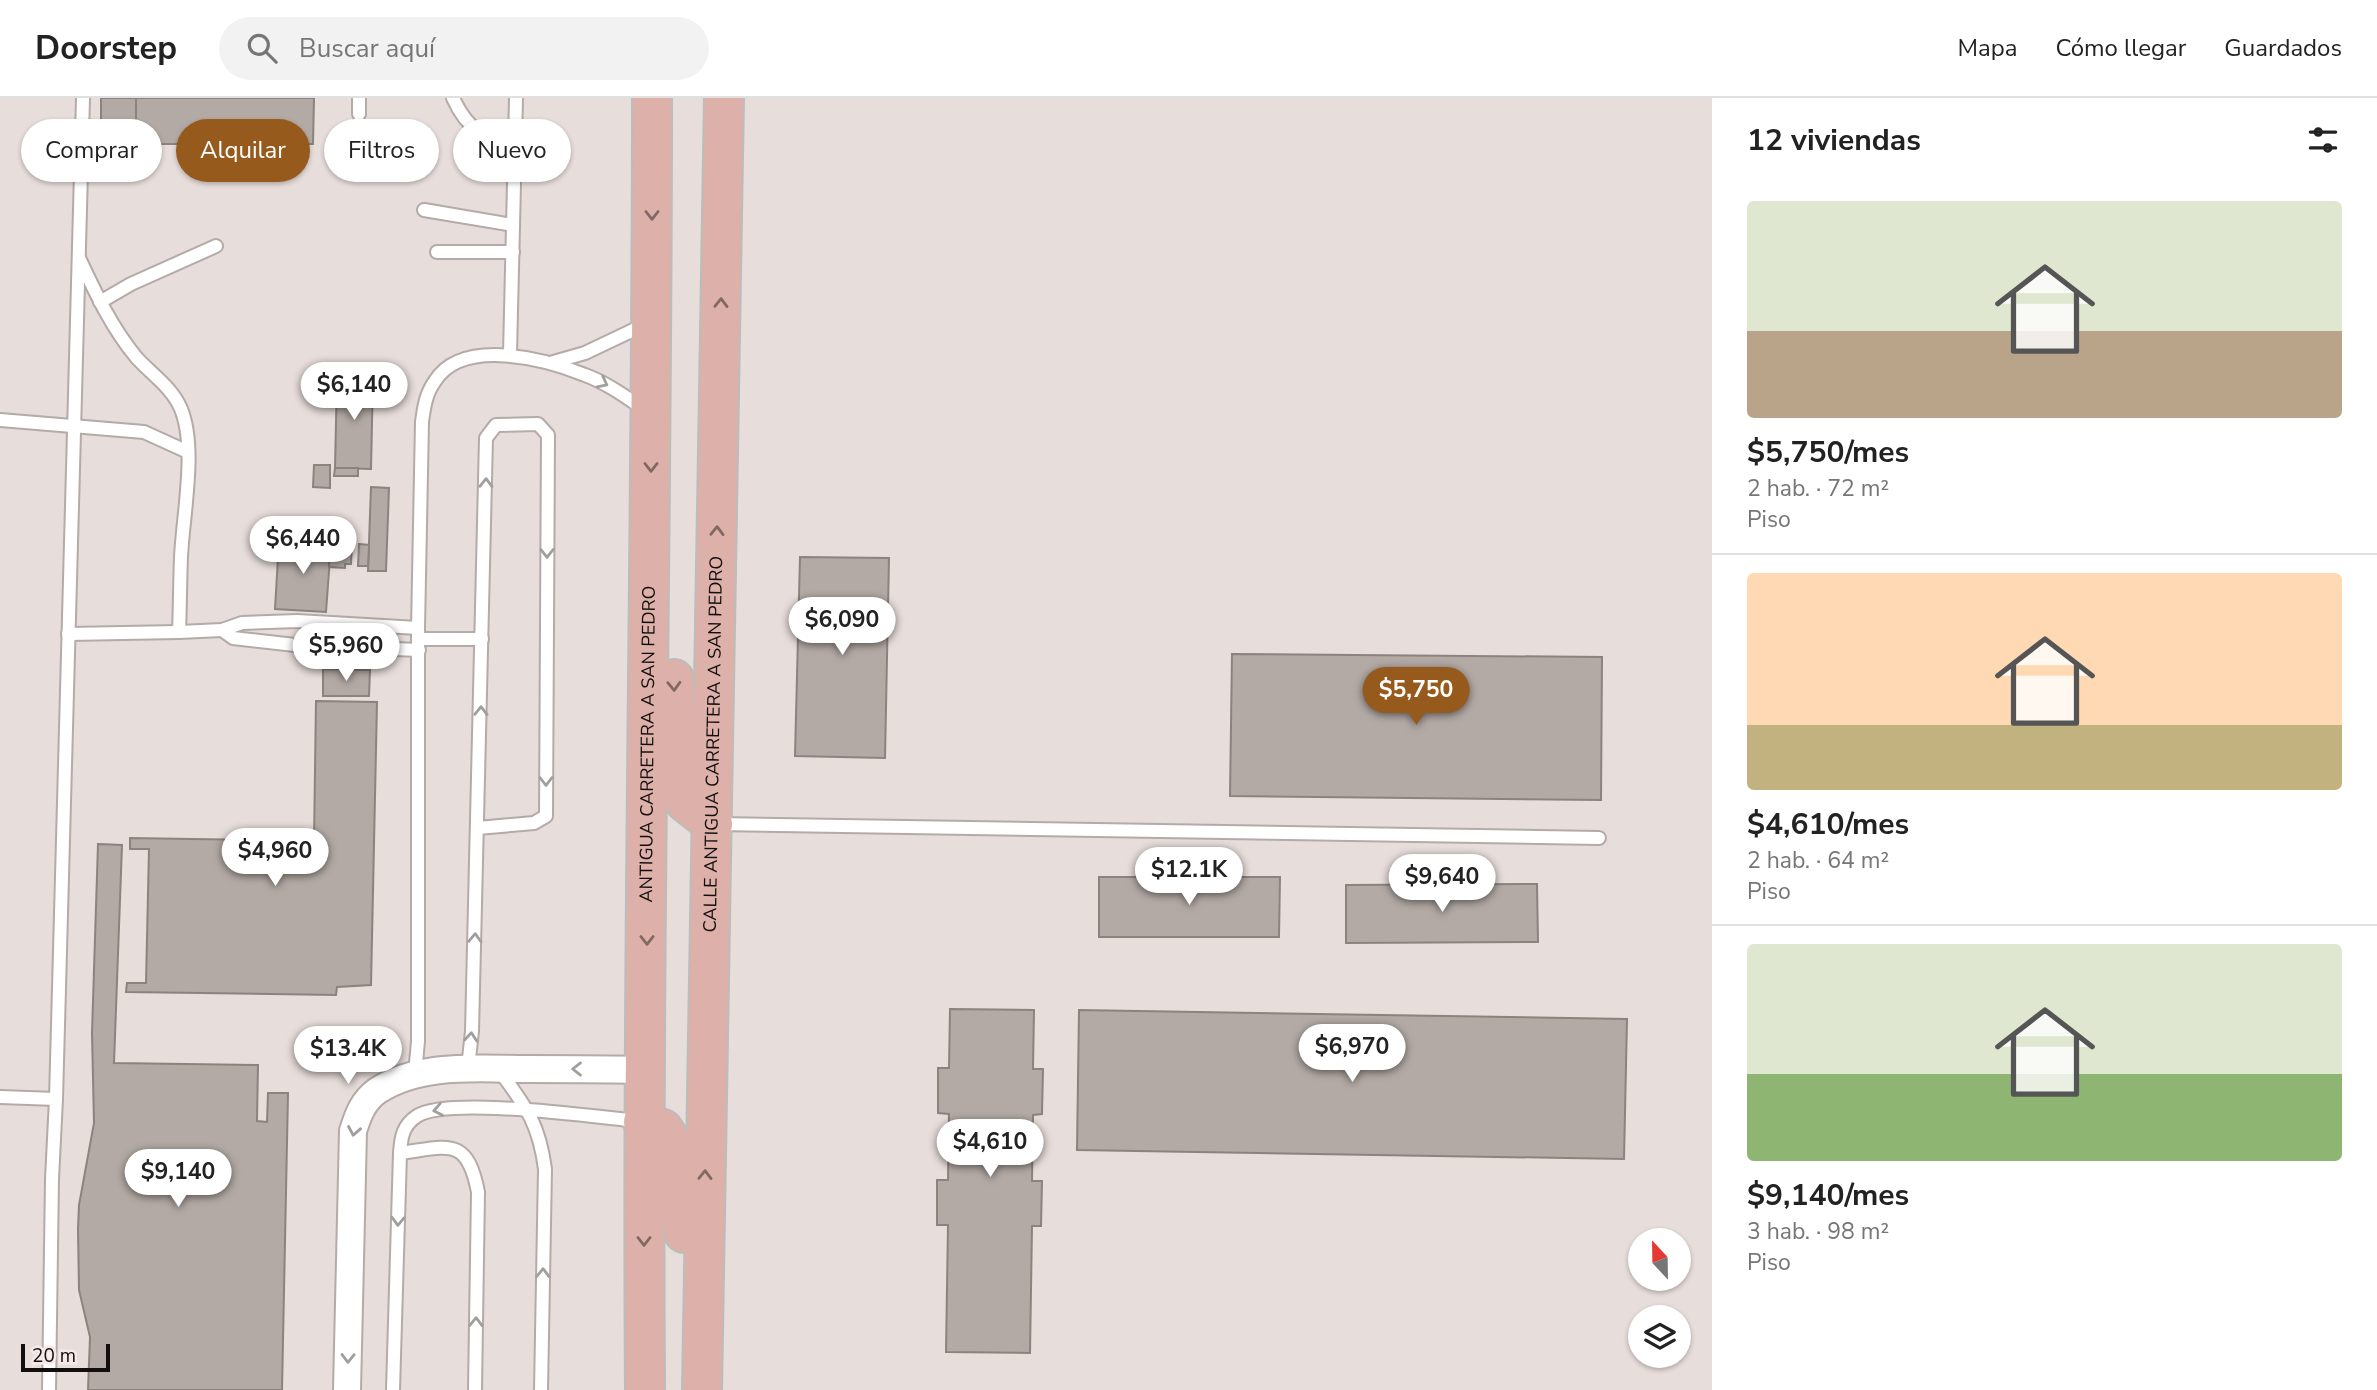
<!DOCTYPE html>
<html lang="es">
<head>
<meta charset="utf-8">
<style>
	body { margin:0; font-family:"Nunito Sans",sans-serif; background:#f2f2f2; color:#222; height:100vh; display:flex; flex-direction:column; font-size:26px; white-space:nowrap }
	* { box-sizing:border-box; margin:0 }
	p { font-size:23px; color:#767676 }
	.icon { flex:none; width:38px; height:38px; fill:none; stroke:currentColor; stroke-width:2; stroke-linecap:round; stroke-linejoin:round }
	.map { position:relative; flex:1; overflow:hidden }
	.panel { display:flex; flex-direction:column; background:#fff; width:665px }
	.panel>* { flex:none }
	.banner { position:absolute; left:21px; top:21px; width:665px; height:63px; display:flex; gap:14px }
	.needle { width:46px; rotate:338deg }
	.tools { position:absolute; left:1628px; top:1130px; display:grid; gap:14px }
	.tools a { display:grid; place-items:center; width:63px; height:63px; border-radius:50%; background:#fff; box-shadow:0 2px 5px #0004; font-size:35px }
	.scale { position:absolute; left:21px; bottom:18px; width:89px; box-sizing:border-box; padding-left:7px; border:4px solid #110e0d; border-top:0; font-size:19px; line-height:24px; white-space:nowrap; color:#110e0d; -webkit-text-stroke:5px #f5eae7; paint-order:stroke }
	.price { position:absolute; translate:-50% -60px; padding:0 16px; border-radius:24px; background:#fff; color:#222; font-size:23px; line-height:46px; filter:drop-shadow(0 2px 4px #0008) }
	.price::after { content:''; position:absolute; left:50%; top:42px; width:21px; height:16px; margin-left:-10px; background:inherit; clip-path:polygon(0 0,100% 0,50% 100%) }
	.price.current { background:#975a1d; color:#fff }
	ul { padding:0; list-style:none }
	li { display:grid; align-content:center; gap:14px; height:371px; padding:0 35px }
	li+li { border-top:2px solid #e0e0e0 }
	li span { display:grid; place-items:center; height:217px; border-radius:7px; color:#555 }
	li>.icon { margin-inline-start:auto }
	span .icon { width:126px; height:126px; fill:#fffc; stroke-width:1 }
	li b { font-size:30px }
	h2 { display:flex; justify-content:space-between; align-items:center; height:84px; padding:0 35px; font-size:30px }
	.tag { padding:0 24px; border-radius:32px; background:#fff; box-shadow:0 2px 5px #0004; font-size:24px; line-height:63px }
	.tag.current { background:#975a1d; color:#fff }
	header { display:flex; align-items:center; gap:42px; box-sizing:border-box; height:98px; padding:0 35px; background:#fff; border-bottom:2px solid #e0e0e0 }
	header strong { font-size:33px }
	nav { display:flex; gap:38px; margin-inline-start:auto; font-size:24px }
	.search { width:490px; height:63px; background:#f2f2f2; display:flex; align-items:center; gap:18px; box-sizing:border-box; padding:0 24px; border-radius:38px; color:#767676; font-size:26px }
	main { display:flex; flex:1; min-height:0 }
	.map>svg:first-child { display:block }
</style>
</head>
<body>
<header>
<strong>Doorstep</strong>
<div class="search"><svg class="icon" aria-label="search" viewBox="0 0 24 24"><circle cx="10" cy="10" r="6"/><path d="M15 15l6 6"/></svg>Buscar aquí</div>
<nav><a>Mapa</a><a>Cómo llegar</a><a>Guardados</a></nav>
</header>
<main>
<div class="map">
<svg width="1712" height="1292" viewBox="0 0 1712 1292">
	<rect width="100%" height="100%" fill="#e7ddda"/>
	<g fill="#b3aaa5" stroke="#8b837e" stroke-width="2">
		<path d="M 101,0 L 136,0 L 136,46 L 101,45 Z"/>
		<path d="M 136,0 L 314,0 L 313,46 L 136,46 Z"/>
		<path d="M 337,278 L 373,279 L 371,371 L 335,370 Z"/>
		<path d="M 314,367 L 330,367 L 330,390 L 313,389 Z"/>
		<path d="M 335,370 L 358,370 L 358,378 L 334,378 Z"/>
		<path d="M 371,389 L 389,390 L 386,473 L 368,473 Z"/>
		<path d="M 279,442 L 331,446 L 326,514 L 275,511 Z"/>
		<path d="M 331,446 L 352,447 L 351,466 L 345,466 L 345,470 L 329,469 Z"/>
		<path d="M 359,446 L 369,447 L 368,468 L 358,468 Z"/>
		<path d="M 800,459 L 889,460 L 885,660 L 795,658 Z"/>
		<path d="M 1232,556 L 1602,559 L 1601,702 L 1230,698 Z"/>
		<path d="M 323,571 L 370,572 L 369,598 L 323,598 Z"/>
		<path d="M 316,603 L 377,604 L 371,887 L 337,889 L 336,897 L 126,894 L 127,885 L 146,885 L 149,751 L 130,751 L 130,740 L 314,743 Z"/>
		<path d="M 98,746 L 122,747 L 114,965 L 258,967 L 257,1023 L 267,1024 L 268,995 L 288,995 L 282,1292 L 88,1292 L 90,1239 L 79,1192 L 78,1131 L 79,1107 L 94,1025 L 92,935 Z"/>
		<path d="M 1099,779 L 1280,779 L 1279,839 L 1099,839 Z"/>
		<path d="M 1537,786 L 1538,844 L 1346,845 L 1346,787 Z"/>
		<path d="M 950,911 L 1034,912 L 1033,971 L 1043,971 L 1042,1016 L 1033,1017 L 1032,1083 L 1042,1083 L 1041,1128 L 1032,1128 L 1030,1255 L 946,1254 L 948,1127 L 937,1127 L 937,1082 L 948,1082 L 949,1016 L 938,1015 L 938,970 L 949,970 Z"/>
		<path d="M 1079,912 L 1627,921 L 1624,1061 L 1077,1052 Z"/>
	</g>
	<g fill="none" stroke-linecap="round" stroke-linejoin="round">
		<g stroke="#b4aaa7" stroke-width="16">
			<g id="lane">
				<path d="M 453,0 C 468,33 483,38 515,49"/>
				<path d="M 359,16 L 359,0"/>
				<path d="M 424,112 L 513,127"/>
				<path d="M 437,154 L 513,154"/>
				<path d="M 80,162 C 96,196 112,230 136,259 C 151,276 172,289 181,311 C 197,350 183,416 181,459 C 180,484 180,509 179,534 L 222,532 L 242,525 L 297,523 L 418,530"/>
				<path d="M 100,204 L 131,186 L 216,148"/>
				<path d="M 510,256 L 516,0"/>
				<path d="M 550,265 L 585,255 L 646,226"/>
				<path d="M 0,322 L 144,334 L 188,354"/>
				<path d="M 222,532 L 233,540 L 295,547 L 419,552"/>
				<path d="M 68,536 L 179,534"/>
				<path d="M 418,541 L 482,541"/>
				<path d="M 716,726 L 1599,740"/>
				<path d="M 468,970 L 472,933 L 486,340 L 496,327 L 538,326 L 548,337 L 546,718 L 534,725 L 478,730"/>
				<path d="M 499,972 C 526,1009 539,1025 545,1071 L 541,1292"/>
				<path d="M 415,976 L 418,943 L 418,530 L 422,324 C 424,309 426,295 435,283 C 463,239 546,261 585,277 C 607,285 626,299 645,312"/>
				<path d="M 0,999 L 56,1001 L 52,1081 L 49,1292"/>
				<path d="M 56,1001 L 83,0"/>
				<path d="M 400,1055 C 447,1049 467,1037 478,1094 L 475,1292"/>
				<path d="M 393,1292 L 400,1055 C 401,1039 403,1027 417,1018 C 448,998 595,1019 638,1023"/>
			</g>
		</g>
		<g stroke="#b4aaa7" stroke-width="30">
			<path id="street" d="M 347,1292 L 353,1033 C 358,1017 363,1003 377,993 C 421,964 479,971 528,971 C 567,971 606,971 646,972"/>
		</g>
		<g stroke="#bcbcbb" stroke-width="42">
			<g id="primary">
				<path d="M 674,581 L 679,692 L 685,704 L 713,726"/>
				<path d="M 643,1024 L 663,1031 L 673,1047 L 684,1135"/>
				<path id="s1" d="M 645,1292 C 642,861 652,431 652,0"/>
				<path id="s2" d="M 702,1292 L 724,0"/>
			</g>
		</g>
		<use href="#lane" stroke="#fff" stroke-width="12"/>
		<use href="#street" stroke="#fff" stroke-width="26"/>
		<use href="#primary" stroke="#ddb1aa" stroke-width="38"/>
	</g>
	<defs><path id="oneway-chevron" d="M-2-3.5L2.5 0L-2 3.5" fill="none" stroke-width="1.6" stroke-linecap="round" stroke-linejoin="round" transform="scale(1.75)"/></defs>
	<g stroke="#816863">
		<use href="#oneway-chevron" transform="translate(652 117) rotate(90)"/>
		<use href="#oneway-chevron" transform="translate(721 205) rotate(-89)"/>
		<use href="#oneway-chevron" transform="translate(651 369) rotate(90)"/>
		<use href="#oneway-chevron" transform="translate(717 433) rotate(-89)"/>
		<use href="#oneway-chevron" transform="translate(674 588) rotate(88)"/>
		<use href="#oneway-chevron" transform="translate(647 842) rotate(90)"/>
		<use href="#oneway-chevron" transform="translate(705 1077) rotate(-89)"/>
		<use href="#oneway-chevron" transform="translate(644 1143) rotate(90)"/>
	</g>
	<g stroke="#a09f9e">
		<use href="#oneway-chevron" transform="translate(603 285) rotate(27)"/>
		<use href="#oneway-chevron" transform="translate(486 385) rotate(-89)"/>
		<use href="#oneway-chevron" transform="translate(547 455) rotate(90)"/>
		<use href="#oneway-chevron" transform="translate(481 613) rotate(-89)"/>
		<use href="#oneway-chevron" transform="translate(546 683) rotate(90)"/>
		<use href="#oneway-chevron" transform="translate(475 840) rotate(-88)"/>
		<use href="#oneway-chevron" transform="translate(471 939) rotate(-85)"/>
		<use href="#oneway-chevron" transform="translate(577 971) rotate(-180)"/>
		<use href="#oneway-chevron" transform="translate(438 1012) rotate(169)"/>
		<use href="#oneway-chevron" transform="translate(354 1033) rotate(100)"/>
		<use href="#oneway-chevron" transform="translate(398 1123) rotate(92)"/>
		<use href="#oneway-chevron" transform="translate(543 1175) rotate(-89)"/>
		<use href="#oneway-chevron" transform="translate(476 1224) rotate(-89)"/>
		<use href="#oneway-chevron" transform="translate(348 1260) rotate(91)"/>
	</g>
	<g text-anchor="middle" dominant-baseline="central" stroke-width="5" stroke-linejoin="round" paint-order="stroke">
		<g font-size="18" fill="#110e0d" stroke="#f5eae7">
			<text stroke="none"><textPath href="#s1" startOffset="646">ANTIGUA CARRETERA A SAN PEDRO</textPath></text>
			<text stroke="none"><textPath href="#s2" startOffset="646">CALLE ANTIGUA CARRETERA A SAN PEDRO</textPath></text>
		</g>
	</g>
</svg>
<div class="tools">
<a><svg class="needle" viewBox="-14 -14 28 28"><path d="M0-13l5 13h-10z" fill="#e53935"/><path d="M0 13l5-13h-10z" fill="#767676"/></svg></a>
<a><svg class="icon" aria-label="layers" viewBox="0 0 24 24"><path d="M12 4l9 5-9 5-9-5zM3 14l9 5 9-5"/></svg></a>
</div>
<div class="scale">20 m</div>
<b class="price" style="left:354px;top:324px">$6,140</b>
<b class="price" style="left:303px;top:478px">$6,440</b>
<b class="price" style="left:842px;top:559px">$6,090</b>
<b class="price" style="left:346px;top:585px">$5,960</b>
<b class="price current" style="left:1416px;top:629px">$5,750</b>
<b class="price" style="left:275px;top:790px">$4,960</b>
<b class="price" style="left:1189px;top:809px">$12.1K</b>
<b class="price" style="left:1442px;top:816px">$9,640</b>
<b class="price" style="left:1352px;top:986px">$6,970</b>
<b class="price" style="left:348px;top:988px">$13.4K</b>
<b class="price" style="left:990px;top:1081px">$4,610</b>
<b class="price" style="left:178px;top:1111px">$9,140</b>
<div class="banner">
<a class="tag">Comprar</a>
<a class="tag current">Alquilar</a>
<a class="tag">Filtros</a>
<a class="tag">Nuevo</a>
</div>
</div>
<section class="panel">
<h2>12 viviendas<svg class="icon" aria-label="filters" viewBox="0 0 24 24"><path d="M4 7h16M4 17h16"/><circle cx="9" cy="7" r="2"/><circle cx="15" cy="17" r="2"/></svg></h2>
<ul>
<li><span style="background:linear-gradient(#dfe7d0 60%,#b9a48a 0)"><svg class="icon" aria-label="home" viewBox="0 0 24 24"><path d="M3 11l9-7 9 7M6 9v11h12V9"/></svg></span><div><b>$5,750/mes</b><p>2 hab. · 72 m²</p><p>Piso</p></div></li>
<li><span style="background:linear-gradient(#ffd9b3 70%,#c2b280 0)"><svg class="icon" aria-label="home" viewBox="0 0 24 24"><path d="M3 11l9-7 9 7M6 9v11h12V9"/></svg></span><div><b>$4,610/mes</b><p>2 hab. · 64 m²</p><p>Piso</p></div></li>
<li><span style="background:linear-gradient(#dfe7d0 60%,#8fb573 0)"><svg class="icon" aria-label="home" viewBox="0 0 24 24"><path d="M3 11l9-7 9 7M6 9v11h12V9"/></svg></span><div><b>$9,140/mes</b><p>3 hab. · 98 m²</p><p>Piso</p></div></li>
</ul>
</section>
</main>
</body>
</html>
